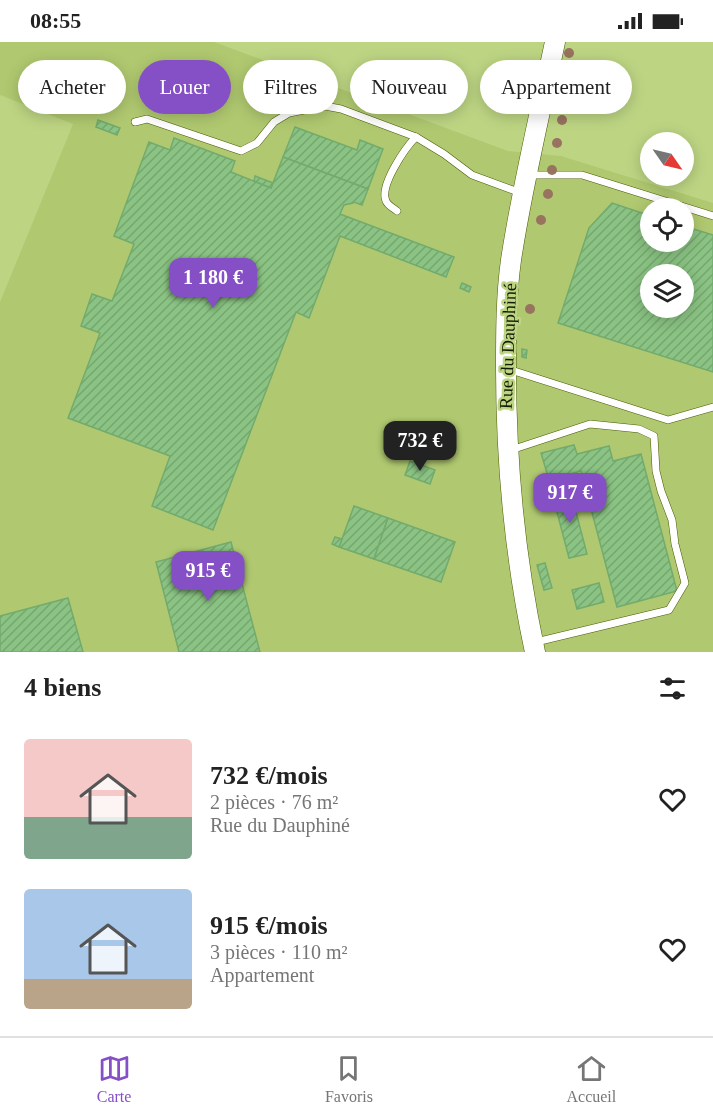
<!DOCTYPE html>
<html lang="fr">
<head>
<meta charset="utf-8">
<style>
	body { margin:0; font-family:Georgia,serif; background:#f2f2f2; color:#222; height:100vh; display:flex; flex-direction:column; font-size:22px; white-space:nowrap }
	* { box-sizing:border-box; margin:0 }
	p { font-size:20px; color:#767676 }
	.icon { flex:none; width:33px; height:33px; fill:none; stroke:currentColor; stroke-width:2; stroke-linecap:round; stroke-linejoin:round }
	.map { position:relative; height:610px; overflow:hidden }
	.drawer { display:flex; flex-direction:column; background:#fff; flex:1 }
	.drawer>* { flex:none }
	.hud { position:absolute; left:18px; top:18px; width:678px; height:54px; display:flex; gap:12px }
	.needle { width:39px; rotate:124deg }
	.tools { position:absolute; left:640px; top:90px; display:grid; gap:12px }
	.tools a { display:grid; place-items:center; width:54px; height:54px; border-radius:50%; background:#fff; box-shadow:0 3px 15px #0003; font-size:30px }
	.price { position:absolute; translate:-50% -51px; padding:0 14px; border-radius:12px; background:#854fc6; color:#fff; font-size:20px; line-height:39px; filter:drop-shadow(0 2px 3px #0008) }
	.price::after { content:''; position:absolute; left:50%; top:36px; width:18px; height:14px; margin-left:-9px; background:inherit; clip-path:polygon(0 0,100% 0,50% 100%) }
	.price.current { background:#222; color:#fff }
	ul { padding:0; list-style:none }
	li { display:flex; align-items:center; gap:18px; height:150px; padding:0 24px }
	li span { display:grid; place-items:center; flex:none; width:168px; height:120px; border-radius:6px; color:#555 }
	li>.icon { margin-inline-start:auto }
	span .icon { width:72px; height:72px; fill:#fffc; stroke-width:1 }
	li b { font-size:26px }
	h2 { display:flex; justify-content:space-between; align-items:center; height:72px; padding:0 24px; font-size:26px }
	.chip { padding:0 21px; border-radius:27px; background:#fff; box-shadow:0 3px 15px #0003; font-size:21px; line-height:54px }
	.chip.current { background:#854fc6; color:#fff }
	.status { display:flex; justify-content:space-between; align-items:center; height:42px; padding:0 30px; background:#fff; direction:ltr }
	.status svg { height:16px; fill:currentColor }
	.dock { display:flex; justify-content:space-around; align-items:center; height:84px; border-top:2px solid #e0e0e0; background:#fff; font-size:16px; color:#767676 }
	.dock a { display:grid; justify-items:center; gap:3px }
	.dock .current { color:#854fc6 }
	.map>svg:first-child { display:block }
</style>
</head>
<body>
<div class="status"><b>08:55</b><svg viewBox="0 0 49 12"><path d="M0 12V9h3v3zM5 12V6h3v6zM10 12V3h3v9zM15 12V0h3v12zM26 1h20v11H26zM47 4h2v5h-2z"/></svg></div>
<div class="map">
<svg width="713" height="610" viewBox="0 0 713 610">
	<defs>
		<pattern id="building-hatch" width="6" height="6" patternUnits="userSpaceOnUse" patternTransform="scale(1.5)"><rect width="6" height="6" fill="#8ac383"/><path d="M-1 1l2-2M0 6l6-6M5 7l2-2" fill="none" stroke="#76a76f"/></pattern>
	</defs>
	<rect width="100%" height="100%" fill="#bdd583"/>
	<path fill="#b0c970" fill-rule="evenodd" d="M 0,0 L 214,0 L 508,109 L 561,114 L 713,161 L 713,610 L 0,610 L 0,260 L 73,82 L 0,53 ZM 651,166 L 684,166 L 684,200 L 651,200 ZM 651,232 L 684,232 L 684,266 L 651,266 Z"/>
	<g fill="url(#building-hatch)" stroke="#72ab6c" stroke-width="1.5" fill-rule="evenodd">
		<path d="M 98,78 L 120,86 L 117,93 L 96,85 Z"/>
		<path d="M 295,85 L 357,108 L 360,98 L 383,107 L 368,147 L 283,115 Z"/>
		<path d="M 174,96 L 235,119 L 231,130 L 271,146 L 283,115 L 368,147 L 362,163 L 354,160 L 353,161 L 344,163 L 340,172 L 454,215 L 446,235 L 340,194 L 309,276 L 296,270 L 213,488 L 152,464 L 170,414 L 68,376 L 100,291 L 81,284 L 92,252 L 112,259 L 134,202 L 114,194 L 149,100 L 170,108 Z"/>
		<path d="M 255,134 L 273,141 L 271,146 L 254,139 Z"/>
		<path d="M 612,161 L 651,174 L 651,200 L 684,200 L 684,184 L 713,193 L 713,330 L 558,281 L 589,186 ZM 651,232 L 684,232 L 684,266 L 651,266 Z"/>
		<path d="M 462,241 L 471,245 L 469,250 L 460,246 Z"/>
		<path d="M 522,307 L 527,308 L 526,316 L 522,315 Z"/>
		<path d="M 574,403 L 577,412 L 609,404 L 613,419 L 641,412 L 677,549 L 617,565 L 581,429 L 549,438 L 541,411 Z"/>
		<path d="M 410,419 L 435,428 L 430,442 L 405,433 Z"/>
		<path d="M 574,446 L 578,460 L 573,461 L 570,447 Z"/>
		<path d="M 570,447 L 587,512 L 569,516 L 552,451 Z"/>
		<path d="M 354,464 L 388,476 L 374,517 L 339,505 Z"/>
		<path d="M 388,476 L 455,500 L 441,540 L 374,517 Z"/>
		<path d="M 335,495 L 342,497 L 339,505 L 332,502 Z"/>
		<path d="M 231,500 L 260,610 L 179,610 L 156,520 Z"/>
		<path d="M 545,521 L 552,546 L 544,548 L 537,523 Z"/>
		<path d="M 599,541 L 604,560 L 577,567 L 572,548 Z"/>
		<path d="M 68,556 L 83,610 L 0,610 L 0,574 Z"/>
	</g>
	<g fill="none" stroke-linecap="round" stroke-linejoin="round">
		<g stroke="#495b00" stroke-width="8">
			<g id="lane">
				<path d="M 135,80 L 147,77 L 241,109 L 257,101 L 274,80 L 289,71 L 325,64 L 341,67 L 416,95 L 444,112 L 472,133 L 521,151"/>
				<path d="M 530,133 L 582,133 L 713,174"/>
				<path d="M 397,169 C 394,166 388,164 386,159 C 379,144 405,106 416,95"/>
				<path d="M 508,327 L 668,378 L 713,365"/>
				<path d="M 511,408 L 590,382 L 639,387 L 654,394 L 656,429 L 661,449 L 672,478 L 675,502 L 685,541 L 669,568 L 536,600"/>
			</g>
		</g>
		<g stroke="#495b00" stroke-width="21">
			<path id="secondary" d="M 535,610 C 515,517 506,422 506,326 C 506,290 506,254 511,218 C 522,145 540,72 555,0"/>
		</g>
		<use href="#lane" stroke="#fff" stroke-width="7"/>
		<use href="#secondary" stroke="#fff" stroke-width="20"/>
	</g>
	<g fill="#987360">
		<circle cx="569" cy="11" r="5"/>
		<circle cx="568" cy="32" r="5"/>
		<circle cx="565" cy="57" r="5"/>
		<circle cx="562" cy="78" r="5"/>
		<circle cx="557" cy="101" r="5"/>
		<circle cx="552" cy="128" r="5"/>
		<circle cx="548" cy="152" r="5"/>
		<circle cx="541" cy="178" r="5"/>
		<circle cx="530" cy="267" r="5"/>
	</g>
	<g text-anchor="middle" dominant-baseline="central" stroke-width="5" stroke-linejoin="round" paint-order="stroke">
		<g font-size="18" fill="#131b00" stroke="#bdd583">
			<text transform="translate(508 304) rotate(-88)">Rue du Dauphiné</text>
		</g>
	</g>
</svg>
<div class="tools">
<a><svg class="needle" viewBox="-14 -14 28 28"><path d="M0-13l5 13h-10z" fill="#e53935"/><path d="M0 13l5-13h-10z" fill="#767676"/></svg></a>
<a><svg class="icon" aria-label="locate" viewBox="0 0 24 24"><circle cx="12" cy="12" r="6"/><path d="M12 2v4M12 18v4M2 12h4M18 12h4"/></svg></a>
<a><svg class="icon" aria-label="layers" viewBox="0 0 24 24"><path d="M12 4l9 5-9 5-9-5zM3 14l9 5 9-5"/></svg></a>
</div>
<b class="price" style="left:213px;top:267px">1 180 €</b>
<b class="price current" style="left:420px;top:430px">732 €</b>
<b class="price" style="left:570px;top:482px">917 €</b>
<b class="price" style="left:208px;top:560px">915 €</b>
<div class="hud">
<a class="chip">Acheter</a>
<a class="chip current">Louer</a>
<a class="chip">Filtres</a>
<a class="chip">Nouveau</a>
<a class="chip">Appartement</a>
</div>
</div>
<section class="drawer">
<h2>4 biens<svg class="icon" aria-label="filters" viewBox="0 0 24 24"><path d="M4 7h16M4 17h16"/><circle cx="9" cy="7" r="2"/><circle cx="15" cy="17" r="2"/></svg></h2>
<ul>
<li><span style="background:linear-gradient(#f6c9c9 65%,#7fa58c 0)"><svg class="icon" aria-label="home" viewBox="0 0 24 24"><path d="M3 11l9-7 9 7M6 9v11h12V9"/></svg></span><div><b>732 €/mois</b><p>2 pièces · 76 m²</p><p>Rue du Dauphiné</p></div><svg class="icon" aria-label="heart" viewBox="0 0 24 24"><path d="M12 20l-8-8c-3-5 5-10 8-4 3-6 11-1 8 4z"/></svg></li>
<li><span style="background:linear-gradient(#a9c7e8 75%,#b9a48a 0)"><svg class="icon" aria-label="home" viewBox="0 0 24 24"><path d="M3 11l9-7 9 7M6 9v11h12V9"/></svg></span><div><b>915 €/mois</b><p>3 pièces · 110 m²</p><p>Appartement</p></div><svg class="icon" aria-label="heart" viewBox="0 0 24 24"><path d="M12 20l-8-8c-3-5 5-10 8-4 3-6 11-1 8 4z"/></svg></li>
</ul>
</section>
<nav class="dock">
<a class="current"><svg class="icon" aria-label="map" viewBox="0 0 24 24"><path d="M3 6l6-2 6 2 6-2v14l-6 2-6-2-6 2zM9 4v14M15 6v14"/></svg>Carte</a>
<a><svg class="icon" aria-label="saved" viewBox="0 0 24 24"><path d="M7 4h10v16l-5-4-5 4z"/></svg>Favoris</a>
<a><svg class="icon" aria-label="home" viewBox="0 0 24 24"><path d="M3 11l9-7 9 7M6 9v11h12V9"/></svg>Accueil</a>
</nav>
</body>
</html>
